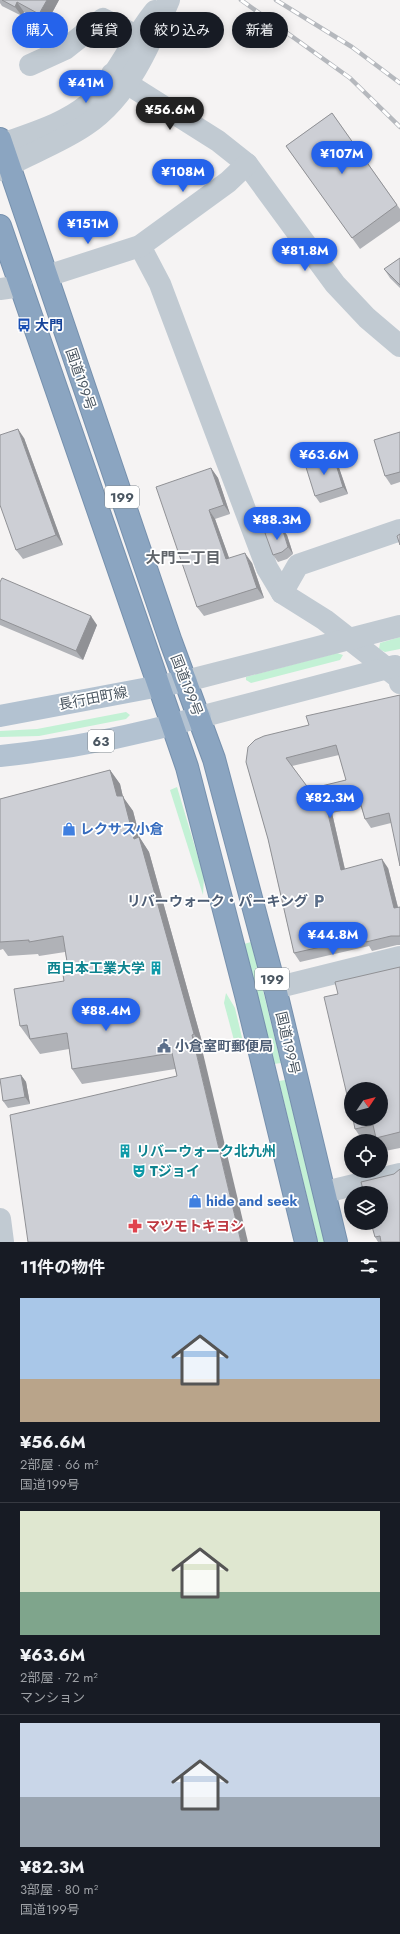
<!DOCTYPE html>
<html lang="ja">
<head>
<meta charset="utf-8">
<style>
	body { margin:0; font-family:Jost,"Noto Sans JP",sans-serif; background:#242831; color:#f1f3f6; height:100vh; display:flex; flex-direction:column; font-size:15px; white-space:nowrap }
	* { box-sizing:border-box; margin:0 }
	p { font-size:13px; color:#9ea1a6 }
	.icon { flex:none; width:22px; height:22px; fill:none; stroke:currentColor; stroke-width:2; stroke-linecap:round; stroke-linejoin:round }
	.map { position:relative; height:1242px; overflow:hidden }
	.details { display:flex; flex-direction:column; background:#171b24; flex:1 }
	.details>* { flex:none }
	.banner { position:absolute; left:12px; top:12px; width:376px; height:36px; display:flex; gap:8px }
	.needle { width:26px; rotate:55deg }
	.tools { position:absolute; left:344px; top:1082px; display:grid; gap:8px }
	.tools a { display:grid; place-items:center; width:44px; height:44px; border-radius:50%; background:#171b24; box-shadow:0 2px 10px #0003; font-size:20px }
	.price { position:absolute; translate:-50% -34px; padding:0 9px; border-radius:14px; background:#2563eb; color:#fff; font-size:13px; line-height:26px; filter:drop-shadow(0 1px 2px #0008) }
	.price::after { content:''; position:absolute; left:50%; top:24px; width:12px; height:9px; margin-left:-6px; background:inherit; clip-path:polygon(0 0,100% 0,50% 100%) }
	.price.on { background:#222; color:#fff }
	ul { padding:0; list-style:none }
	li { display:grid; align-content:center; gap:8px; height:212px; padding:0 20px }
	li+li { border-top:1px solid #363941 }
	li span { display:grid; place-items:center; height:124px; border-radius:0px; color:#555 }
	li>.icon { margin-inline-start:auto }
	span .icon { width:72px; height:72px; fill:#fffc; stroke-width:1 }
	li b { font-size:17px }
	h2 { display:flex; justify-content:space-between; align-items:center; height:48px; padding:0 20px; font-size:17px }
	.chip { padding:0 14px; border-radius:18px; background:#171b24; box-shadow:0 2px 10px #0003; font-size:14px; line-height:36px }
	.chip.on { background:#2563eb; color:#fff }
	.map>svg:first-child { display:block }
</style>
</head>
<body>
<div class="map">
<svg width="400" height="1242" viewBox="0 0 400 1242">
	<rect width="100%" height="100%" fill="#f5f3f3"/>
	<g fill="#c3f1d5">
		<path d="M 400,637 L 400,649 L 385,652 L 379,649 L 380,643 Z"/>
		<path d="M 337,653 L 343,655 L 340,660 L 251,683 L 246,680 L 246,677 L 249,676 Z"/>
		<path d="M 126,712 L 130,715 L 126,719 L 39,736 L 0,737 L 0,731 L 37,729 Z"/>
		<path d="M 177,787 L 204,877 L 203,895 L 170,790 Z"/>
		<path d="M 251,942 L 281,1063 L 274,1064 L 244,944 Z"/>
		<path d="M 226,993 L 235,1008 L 244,1046 L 235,1044 L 224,1003 Z"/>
		<path d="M 285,1080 L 325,1242 L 318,1242 L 279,1081 Z"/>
	</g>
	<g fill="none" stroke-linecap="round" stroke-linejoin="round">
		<g stroke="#7690ad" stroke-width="24">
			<g id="highway">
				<path d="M 0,139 L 171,642 L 214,759 L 275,988 L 336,1242"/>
				<path d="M 0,226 L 187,767 L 246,995 L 306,1242"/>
			</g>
		</g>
		<g stroke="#c1cad2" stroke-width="22">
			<path d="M 30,65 L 65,49 L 103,19 L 149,42"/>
			<path d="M 112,74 L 218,141 L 247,164 L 335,284 L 367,318 L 400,346"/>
			<path d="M 0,145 C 28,134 63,125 87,105 C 116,80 131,40 155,11"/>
			<path d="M 0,170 C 28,154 60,143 86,125 C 128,97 150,45 169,0"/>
			<path d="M 140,246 L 160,284 L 267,568 L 282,593 L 325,620 L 399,678 L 400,683"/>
			<path d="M 47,276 L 140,246 L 228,182 L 247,164"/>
			<path d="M 0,289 L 21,286"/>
			<path d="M 282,593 L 298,565 L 400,530"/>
			<path d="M 186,681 L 400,626"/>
			<path d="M 200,717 L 395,666"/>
			<path d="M 275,988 L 400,957"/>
			<path d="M 325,1192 L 400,1174"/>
			<path d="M 0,1219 L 3,1242"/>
		</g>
		<g stroke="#b3c2d1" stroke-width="22">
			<path d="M 0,716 L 186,681"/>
			<path d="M 0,756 C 68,749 134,736 200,717"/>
		</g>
		<use href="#highway" stroke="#8ba5c1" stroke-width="22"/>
		<g stroke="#b5b8bd" stroke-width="4.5">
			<g id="rail">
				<path d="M 241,0 L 350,78 L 400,127"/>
				<path d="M 276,0 L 352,47 L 400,83"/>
			</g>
		</g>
		<use href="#rail" stroke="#fff" stroke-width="3" stroke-dasharray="9" stroke-linecap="butt"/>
	</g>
	<g fill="#b0b2b7" fill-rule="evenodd">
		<path d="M 0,0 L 59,0 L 46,24 L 24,12 L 22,16 L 2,6 L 0,3 Z"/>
		<path d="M 332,113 L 400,209 L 400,221 L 360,249 L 286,146 Z"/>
		<path d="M 400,258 L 400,288 L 390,278 L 384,269 Z"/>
		<path d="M 400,432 L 400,482 L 391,485 L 385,476 Z"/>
		<path d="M 24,438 L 63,545 L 23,559 L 16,550 Z"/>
		<path d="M 333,455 L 337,462 L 348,494 L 320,503 L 315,496 Z"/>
		<path d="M 211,468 L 218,478 L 230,514 L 215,519 L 229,558 L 252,563 L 264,598 L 204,616 L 197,607 Z"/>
		<path d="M 287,535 L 293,554 L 287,559 L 278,562 L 273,555 Z"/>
		<path d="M 0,582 L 97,625 L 83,660 L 0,625 Z"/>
		<path d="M 400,695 L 391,823 L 371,828 L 365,819 L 361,807 L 332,813 L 345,869 L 388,868 L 398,907 L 400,907 L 400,945 L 397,945 L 372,951 L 369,946 L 300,962 L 294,953 L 268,839 L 246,762 L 309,725 ZM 339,755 L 346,780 L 309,789 L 292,766 Z"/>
		<path d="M 110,770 L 120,784 L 123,797 L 133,811 L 140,838 L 149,852 L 204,1049 L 202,1049 L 177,1076 L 175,1069 L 82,1084 L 72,1069 L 69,1049 L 40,1054 L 20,1026 L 64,981 L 68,968 L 65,952 L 39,956 L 38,954 L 8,956 L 3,949 L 0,950 L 0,799 Z"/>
		<path d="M 400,967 L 400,1148 L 385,1151 L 381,1145 L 381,1141 L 378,1141 L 377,1140 L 373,1141 L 363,1141 L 355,1129 L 338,994 Z"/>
		<path d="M 21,1075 L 26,1082 L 30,1104 L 8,1108 L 3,1101 Z"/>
		<path d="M 394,1174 L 400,1242 L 378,1242 L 375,1237 Z"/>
	</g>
	<g fill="#909195">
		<path d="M 47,0 L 59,0 L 46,24 L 39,14 Z"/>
		<path d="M 17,2 L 24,12 L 22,16 L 15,7 Z"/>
		<path d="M 18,429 L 24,438 L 63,545 L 56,535 Z"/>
		<path d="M 333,455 L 337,462 L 348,494 L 343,487 Z"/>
		<path d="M 211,468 L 218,478 L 230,514 L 224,505 Z"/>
		<path d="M 209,510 L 215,519 L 233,569 L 226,559 Z"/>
		<path d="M 282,528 L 287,535 L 293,554 L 288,547 Z"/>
		<path d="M 245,553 L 252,563 L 264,598 L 257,588 Z"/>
		<path d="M 91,616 L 97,625 L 83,660 L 76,651 Z"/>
		<path d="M 110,770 L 120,784 L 123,797 L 133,811 L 140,838 L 149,852 L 204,1049 L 194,1034 L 134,839 L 117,796 Z"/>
		<path d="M 326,805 L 332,813 L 347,879 L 341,870 Z"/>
		<path d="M 382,859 L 388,868 L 400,916 L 394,908 Z"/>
		<path d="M 192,1035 L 202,1049 L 248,1242 L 241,1242 Z"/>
		<path d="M 21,1075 L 26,1082 L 30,1104 L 25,1097 Z"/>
	</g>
	<g fill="#cdcfd5" stroke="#909195" fill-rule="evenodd">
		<path d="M 2,0 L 47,0 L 39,14 L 17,2 L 15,7 Z"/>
		<path d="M 332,113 L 397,205 L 352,238 L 286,146 Z"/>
		<path d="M 400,258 L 400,285 L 384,269 Z"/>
		<path d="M 18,429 L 56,535 L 16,550 L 0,505 L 0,435 Z"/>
		<path d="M 400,432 L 400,472 L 385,476 L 374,440 Z"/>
		<path d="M 333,455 L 343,487 L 315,496 L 305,464 Z"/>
		<path d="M 211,468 L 224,505 L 209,510 L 226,559 L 245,553 L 257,588 L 197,607 L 156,487 Z"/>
		<path d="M 282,528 L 288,547 L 282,552 L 273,555 L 265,533 Z"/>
		<path d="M 400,534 L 400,545 L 397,536 Z"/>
		<path d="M 2,578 L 91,616 L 76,651 L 0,619 L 0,582 Z"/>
		<path d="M 400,695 L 400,866 L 389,813 L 365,819 L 359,798 L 326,805 L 341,870 L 382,859 L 394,908 L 400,907 L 400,936 L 391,936 L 366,942 L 365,937 L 294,953 L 268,839 L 246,762 L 248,747 L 255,740 L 264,736 L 309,725 L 306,716 ZM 336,745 L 346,780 L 309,789 L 286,758 Z"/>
		<path d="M 110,770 L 117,796 L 123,796 L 134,839 L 139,837 L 194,1034 L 192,1035 L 241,1242 L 28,1242 L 10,1115 L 177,1076 L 172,1053 L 72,1069 L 67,1033 L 30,1039 L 27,1025 L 20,1026 L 14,989 L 64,981 L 62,969 L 68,968 L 63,936 L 29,942 L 29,940 L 0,942 L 0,799 Z"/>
		<path d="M 400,967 L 400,1132 L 376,1138 L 373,1125 L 355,1129 L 353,1119 L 381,1119 L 381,1089 L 351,1089 L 351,1112 L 324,997 L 338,994 L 335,982 Z"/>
		<path d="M 21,1075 L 25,1097 L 3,1101 L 0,1079 Z"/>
		<path d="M 400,1169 L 400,1242 L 381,1242 L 380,1236 L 375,1237 L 371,1223 L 381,1223 L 381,1193 L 364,1193 L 361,1182 L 394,1174 Z"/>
	</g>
	<defs>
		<g id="bus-bare" transform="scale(1.08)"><path d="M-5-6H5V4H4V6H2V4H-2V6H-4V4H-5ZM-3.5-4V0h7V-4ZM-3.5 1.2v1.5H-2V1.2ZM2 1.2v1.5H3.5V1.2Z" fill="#1a4fb4" stroke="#fff" stroke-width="2.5" paint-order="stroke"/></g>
		<g id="shop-bare" transform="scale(1.08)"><path d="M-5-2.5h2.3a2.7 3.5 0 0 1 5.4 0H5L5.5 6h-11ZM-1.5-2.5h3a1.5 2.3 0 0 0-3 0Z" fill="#3f7fe0" stroke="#fff" stroke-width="2.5" paint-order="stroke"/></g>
		<g id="parking-bare" transform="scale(1.08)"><path d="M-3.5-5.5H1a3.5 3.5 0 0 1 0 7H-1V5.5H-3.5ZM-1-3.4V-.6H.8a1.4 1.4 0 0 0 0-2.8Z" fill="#5c6f8a" stroke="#fff" stroke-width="2.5" paint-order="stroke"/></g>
		<g id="building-bare" transform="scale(1.08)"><path d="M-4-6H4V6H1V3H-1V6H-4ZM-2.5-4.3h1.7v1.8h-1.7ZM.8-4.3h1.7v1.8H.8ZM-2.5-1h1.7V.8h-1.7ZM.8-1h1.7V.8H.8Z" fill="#0f9aa8" stroke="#fff" stroke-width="2.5" paint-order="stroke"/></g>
		<g id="civic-bare" transform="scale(1.08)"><path d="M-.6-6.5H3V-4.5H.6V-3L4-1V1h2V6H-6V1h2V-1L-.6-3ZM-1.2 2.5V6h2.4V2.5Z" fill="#5c6f8a" stroke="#fff" stroke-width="2.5" paint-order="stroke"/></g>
		<g id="theatre-bare" transform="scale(1.08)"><path d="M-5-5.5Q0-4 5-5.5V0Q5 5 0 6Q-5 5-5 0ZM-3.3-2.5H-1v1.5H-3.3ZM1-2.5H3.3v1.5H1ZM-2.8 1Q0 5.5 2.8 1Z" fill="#0f9aa8" stroke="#fff" stroke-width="2.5" paint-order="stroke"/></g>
		<g id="pharmacy-bare" transform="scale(1.08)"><path d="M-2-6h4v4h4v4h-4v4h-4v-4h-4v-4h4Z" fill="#e0444e" stroke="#fff" stroke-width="2.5" paint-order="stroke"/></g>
	</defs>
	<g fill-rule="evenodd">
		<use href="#bus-bare" x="24" y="325"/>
		<use href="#shop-bare" x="69" y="829"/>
		<use href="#parking-bare" x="319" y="901"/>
		<use href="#building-bare" x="156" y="968"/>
		<use href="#civic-bare" x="164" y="1046"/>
		<use href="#building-bare" x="125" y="1151"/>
		<use href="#theatre-bare" x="139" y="1171"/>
		<use href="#shop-bare" x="195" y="1201"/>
		<use href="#pharmacy-bare" x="135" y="1226"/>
	</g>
	<g text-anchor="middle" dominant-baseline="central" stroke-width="3.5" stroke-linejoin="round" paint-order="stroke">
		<g fill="#fff" stroke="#808990" stroke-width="1">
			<rect x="105" y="486" width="34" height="22" rx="3"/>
			<rect x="88" y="730" width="26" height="22" rx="3"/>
			<rect x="255" y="968" width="34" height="22" rx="3"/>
		</g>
		<g font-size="13" font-weight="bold" fill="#4a5661">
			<text x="122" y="497">199</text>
			<text x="101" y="741">63</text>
			<text x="272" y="979">199</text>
		</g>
		<g font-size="14" font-weight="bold" fill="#164399" stroke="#fff" text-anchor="start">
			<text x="35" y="325">大門</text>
		</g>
		<g font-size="14" fill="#4a5661" stroke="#fff">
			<text transform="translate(81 379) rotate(71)">国道199号</text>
			<text transform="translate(187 685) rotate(69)">国道199号</text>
			<text transform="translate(93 698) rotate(-11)">長行田町線</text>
			<text transform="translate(288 1043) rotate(77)">国道199号</text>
		</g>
		<g font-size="14" font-weight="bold" fill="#366cbe" stroke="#fff" text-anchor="start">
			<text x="80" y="829">レクサス小倉</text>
			<text x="206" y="1201">hide and seek</text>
		</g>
		<g font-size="14" font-weight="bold" fill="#4e5e75" stroke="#fff" text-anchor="end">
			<text x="308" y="901">リバーウォーク・パーキング</text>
			<text x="175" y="1046" text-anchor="start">小倉室町郵便局</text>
		</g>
		<g font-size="14" font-weight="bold" fill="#0d838f" stroke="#fff" text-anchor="start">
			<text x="145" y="968" text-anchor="end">西日本工業大学</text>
			<text x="136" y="1151">リバーウォーク北九州</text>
			<text x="150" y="1171">Tジョイ</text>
		</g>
		<g font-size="14" font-weight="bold" fill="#be3a42" stroke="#fff" text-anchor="start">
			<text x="146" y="1226">マツモトキヨシ</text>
		</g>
		<g font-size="15" font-weight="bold" fill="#5f6368" stroke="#fff">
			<text x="183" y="558">大門二丁目</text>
		</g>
	</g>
</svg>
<div class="tools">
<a><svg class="needle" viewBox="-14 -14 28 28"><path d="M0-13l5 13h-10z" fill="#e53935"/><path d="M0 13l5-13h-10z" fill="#9ea1a6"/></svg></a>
<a><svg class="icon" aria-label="locate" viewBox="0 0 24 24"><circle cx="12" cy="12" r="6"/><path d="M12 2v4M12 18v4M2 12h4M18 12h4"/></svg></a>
<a><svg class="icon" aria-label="layers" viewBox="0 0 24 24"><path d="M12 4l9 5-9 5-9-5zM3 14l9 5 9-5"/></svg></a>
</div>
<b class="price" style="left:86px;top:104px">¥41M</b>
<b class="price on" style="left:170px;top:131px">¥56.6M</b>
<b class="price" style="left:342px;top:175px">¥107M</b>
<b class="price" style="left:183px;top:193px">¥108M</b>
<b class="price" style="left:88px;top:245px">¥151M</b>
<b class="price" style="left:305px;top:272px">¥81.8M</b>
<b class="price" style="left:324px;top:476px">¥63.6M</b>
<b class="price" style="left:277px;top:541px">¥88.3M</b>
<b class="price" style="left:330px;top:819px">¥82.3M</b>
<b class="price" style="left:333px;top:956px">¥44.8M</b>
<b class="price" style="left:106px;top:1032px">¥88.4M</b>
<div class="banner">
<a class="chip on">購入</a>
<a class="chip">賃貸</a>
<a class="chip">絞り込み</a>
<a class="chip">新着</a>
</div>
</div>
<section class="details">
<h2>11件の物件<svg class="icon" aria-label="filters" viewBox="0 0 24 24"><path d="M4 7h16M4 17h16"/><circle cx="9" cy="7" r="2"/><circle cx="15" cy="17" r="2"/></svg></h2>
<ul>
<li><span style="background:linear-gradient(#a9c7e8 65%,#b9a48a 0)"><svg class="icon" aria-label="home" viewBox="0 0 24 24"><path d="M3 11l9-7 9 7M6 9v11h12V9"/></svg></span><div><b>¥56.6M</b><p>2部屋 · 66 m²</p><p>国道199号</p></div></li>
<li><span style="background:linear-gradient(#dfe7d0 65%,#7fa58c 0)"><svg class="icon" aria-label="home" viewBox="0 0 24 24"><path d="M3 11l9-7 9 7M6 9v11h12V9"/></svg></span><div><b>¥63.6M</b><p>2部屋 · 72 m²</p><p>マンション</p></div></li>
<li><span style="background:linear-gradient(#c9d6e8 60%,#9aa5b1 0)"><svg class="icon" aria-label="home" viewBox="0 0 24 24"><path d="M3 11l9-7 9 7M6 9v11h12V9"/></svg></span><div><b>¥82.3M</b><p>3部屋 · 80 m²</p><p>国道199号</p></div></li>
</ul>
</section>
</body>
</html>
